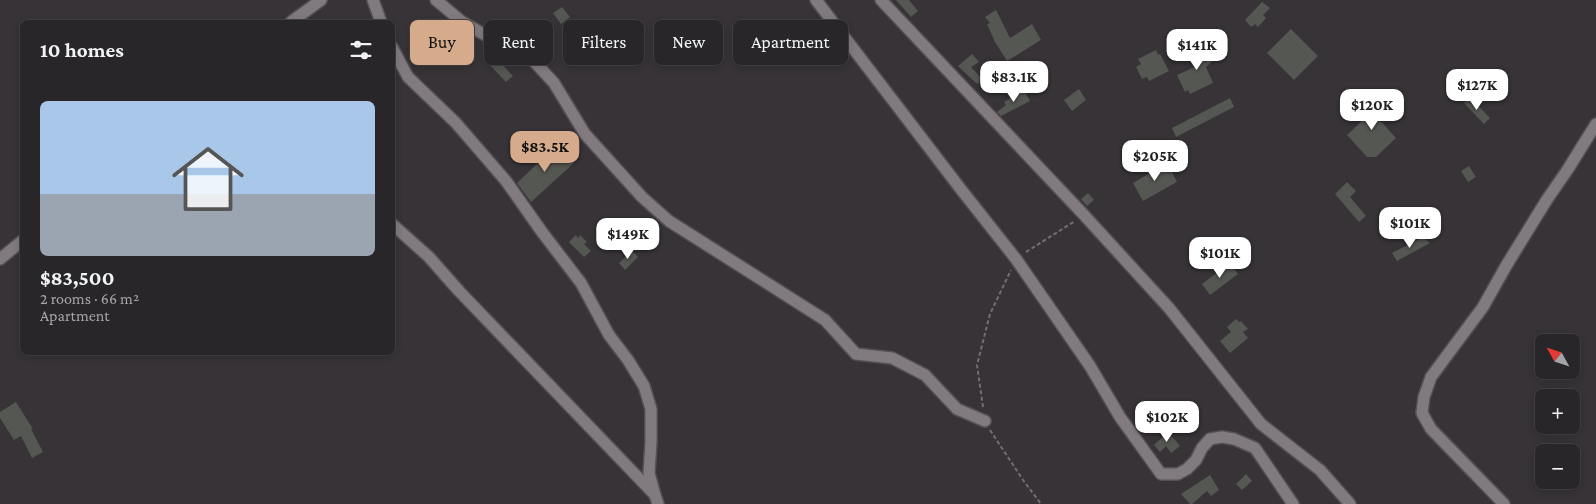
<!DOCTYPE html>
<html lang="en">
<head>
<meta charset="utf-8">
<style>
	body { margin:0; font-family:"Crimson Pro",serif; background:#312e31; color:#f1f3f6; height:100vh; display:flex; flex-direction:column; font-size:19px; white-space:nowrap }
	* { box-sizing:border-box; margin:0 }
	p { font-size:16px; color:#a5a5a8 }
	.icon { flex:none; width:28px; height:28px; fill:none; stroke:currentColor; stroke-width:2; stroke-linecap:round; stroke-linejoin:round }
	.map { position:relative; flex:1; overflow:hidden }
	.side { position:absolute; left:20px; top:20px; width:375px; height:335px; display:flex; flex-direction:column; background:#292629; border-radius:8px; box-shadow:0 2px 8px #0003,0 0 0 1px #454346 }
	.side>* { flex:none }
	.hud { position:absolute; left:410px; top:20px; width:475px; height:45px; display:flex; gap:10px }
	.needle { width:32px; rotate:310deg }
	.controls { position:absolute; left:1535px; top:334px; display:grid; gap:10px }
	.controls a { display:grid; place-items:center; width:45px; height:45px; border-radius:8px; background:#292629; box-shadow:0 2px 8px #0003,0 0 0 1px #454346; font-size:25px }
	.price { position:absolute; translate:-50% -42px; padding:0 11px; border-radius:10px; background:#fff; color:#222; font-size:16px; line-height:32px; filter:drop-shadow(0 1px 2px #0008) }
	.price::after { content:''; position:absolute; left:50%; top:30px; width:15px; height:11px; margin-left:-8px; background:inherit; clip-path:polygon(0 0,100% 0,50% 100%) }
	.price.current { background:#d6ab8b; color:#111 }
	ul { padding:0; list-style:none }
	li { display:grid; align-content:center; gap:10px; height:265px; padding:0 20px }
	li+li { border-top:1px solid #454346 }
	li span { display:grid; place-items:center; height:155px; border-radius:8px; color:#555 }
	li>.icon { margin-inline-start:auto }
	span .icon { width:90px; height:90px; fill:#fffc; stroke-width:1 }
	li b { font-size:21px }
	h2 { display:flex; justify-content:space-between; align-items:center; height:60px; padding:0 20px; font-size:21px }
	.tag { padding:0 18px; border-radius:8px; background:#292629; box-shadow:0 2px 8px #0003,0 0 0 1px #454346; font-size:18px; line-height:45px }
	.tag.current { background:#d6ab8b; color:#111 }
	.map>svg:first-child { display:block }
</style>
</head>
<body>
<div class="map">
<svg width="1596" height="504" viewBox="0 0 1596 504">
	<rect width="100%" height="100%" fill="#373337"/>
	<g fill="#555752">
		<path d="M 896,0 L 909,0 L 918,11 L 911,17 Z"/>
		<path d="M 1262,2 L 1270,8 L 1263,15 L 1266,18 L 1258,27 L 1255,24 L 1251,27 L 1245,20 Z"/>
		<path d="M 562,7 L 570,17 L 561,24 L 553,13 Z"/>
		<path d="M 996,10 L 1010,38 L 1032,24 L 1041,40 L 1007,61 L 995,42 L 987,24 L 990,23 L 985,17 Z"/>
		<path d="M 1291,29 L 1318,56 L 1294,80 L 1267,53 Z"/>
		<path d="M 1199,44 L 1214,60 L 1206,67 L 1213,83 L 1190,94 L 1188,90 L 1185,92 L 1177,75 L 1197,66 L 1187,55 Z"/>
		<path d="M 1156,50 L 1158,55 L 1160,54 L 1169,71 L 1149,81 L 1147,77 L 1142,79 L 1136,67 L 1141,64 L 1138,59 Z"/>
		<path d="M 972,54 L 979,62 L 971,67 L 982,79 L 977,84 L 958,66 Z"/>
		<path d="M 495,57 L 513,76 L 506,82 L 489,64 Z"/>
		<path d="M 1079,89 L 1086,100 L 1072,111 L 1064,100 Z"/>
		<path d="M 1024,90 L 1030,101 L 1001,116 L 997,112 L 1006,105 L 1004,102 Z"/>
		<path d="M 1381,96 L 1390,105 L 1377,117 L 1396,138 L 1376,157 L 1367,157 L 1347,135 L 1365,118 L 1361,114 Z"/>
		<path d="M 1470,97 L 1490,118 L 1484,124 L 1464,103 Z"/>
		<path d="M 1230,98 L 1234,107 L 1176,137 L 1172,128 Z"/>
		<path d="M 558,144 L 572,159 L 571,160 L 574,163 L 531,202 L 517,183 Z"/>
		<path d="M 1167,163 L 1177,182 L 1143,201 L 1133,183 Z"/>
		<path d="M 1469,166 L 1476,177 L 1468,182 L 1461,171 Z"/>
		<path d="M 1347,182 L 1356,191 L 1350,197 L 1366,216 L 1359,222 L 1335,194 Z"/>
		<path d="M 1088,193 L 1094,200 L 1087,206 L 1081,199 Z"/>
		<path d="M 576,235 L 578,238 L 580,235 L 587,242 L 584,244 L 591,251 L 584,257 L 569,242 Z"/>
		<path d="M 1423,237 L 1430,243 L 1397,261 L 1392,253 Z"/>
		<path d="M 632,251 L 638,257 L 625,270 L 619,263 Z"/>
		<path d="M 1230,263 L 1238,274 L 1210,295 L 1202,284 Z"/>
		<path d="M 1236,319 L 1239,322 L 1241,321 L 1248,329 L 1243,332 L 1248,338 L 1230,353 L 1220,341 L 1231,332 L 1227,327 Z"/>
		<path d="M 16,402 L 33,429 L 31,429 L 43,452 L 32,458 L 21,436 L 14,440 L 0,418 L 0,412 Z"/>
		<path d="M 1168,432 L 1180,446 L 1171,453 L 1166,446 L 1160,452 L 1154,445 Z"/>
		<path d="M 1246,474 L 1252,481 L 1242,490 L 1236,484 Z"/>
		<path d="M 1210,475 L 1219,490 L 1211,496 L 1207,491 L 1192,504 L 1190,504 L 1181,494 Z"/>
	</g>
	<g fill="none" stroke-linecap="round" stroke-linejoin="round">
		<g stroke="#545053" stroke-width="14">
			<g id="minor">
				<path d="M 373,0 L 381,22"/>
				<path d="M 436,0 L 461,21 L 485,35 L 512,42 L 529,56 L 554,83 L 585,134 L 642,197 L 669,221 L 825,320 L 856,354 L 892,358 L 925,375 L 957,409 L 985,421"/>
				<path d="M 816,0 L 963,192 L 1016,259 L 1090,366 L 1120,417 L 1161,474 L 1178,474 L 1187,469 L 1196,460 L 1202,448 L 1210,439 L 1222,437 L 1234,439 L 1255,448 L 1293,504"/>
				<path d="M 881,0 L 1084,215 L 1169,308 L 1261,424 L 1320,470 L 1350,504"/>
				<path d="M 291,22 L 321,0"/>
				<path d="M 392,47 L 408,77 L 456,123 L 506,181 L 542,232 L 581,283 L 609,335 L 628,360 L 644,386 L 651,409 L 651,442 L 649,473 L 655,495"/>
				<path d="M 392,224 L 429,257 L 459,291 L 655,495 L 658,504"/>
				<path d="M 0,259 L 22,241"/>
				<path d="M 1504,504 L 1431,429 L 1422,413 L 1424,397 L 1431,377 L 1483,307 L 1506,266 L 1546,201 L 1568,169 L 1596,124"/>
			</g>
		</g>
		<g stroke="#726f72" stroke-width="2" stroke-dasharray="4 2.5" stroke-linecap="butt">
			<path d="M 1026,252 L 1075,221"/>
			<path d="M 983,407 L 977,365 L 990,314 L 1011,270"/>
			<path d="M 990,430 L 1023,480 L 1041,504"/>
		</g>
		<use href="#minor" stroke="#817b80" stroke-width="11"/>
	</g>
</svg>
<div class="controls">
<a><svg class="needle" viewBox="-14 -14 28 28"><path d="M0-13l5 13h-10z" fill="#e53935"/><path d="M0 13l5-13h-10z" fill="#a5a5a8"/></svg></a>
<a>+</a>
<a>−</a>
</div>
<b class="price" style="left:1197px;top:71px">$141K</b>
<b class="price" style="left:1014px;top:103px">$83.1K</b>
<b class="price" style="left:1477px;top:111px">$127K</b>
<b class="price" style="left:1372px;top:131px">$120K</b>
<b class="price current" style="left:545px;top:173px">$83.5K</b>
<b class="price" style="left:1155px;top:182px">$205K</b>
<b class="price" style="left:1410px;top:249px">$101K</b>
<b class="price" style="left:628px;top:260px">$149K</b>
<b class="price" style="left:1220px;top:279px">$101K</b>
<b class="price" style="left:1167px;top:443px">$102K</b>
<div class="hud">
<a class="tag current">Buy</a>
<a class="tag">Rent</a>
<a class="tag">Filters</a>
<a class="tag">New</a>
<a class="tag">Apartment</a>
</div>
<section class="side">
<h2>10 homes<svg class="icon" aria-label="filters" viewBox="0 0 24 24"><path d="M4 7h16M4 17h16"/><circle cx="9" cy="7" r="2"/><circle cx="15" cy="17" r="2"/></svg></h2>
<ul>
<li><span style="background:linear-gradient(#a9c7e8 60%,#9aa5b1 0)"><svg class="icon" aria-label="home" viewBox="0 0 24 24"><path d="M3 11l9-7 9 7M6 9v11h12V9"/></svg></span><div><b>$83,500</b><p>2 rooms · 66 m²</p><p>Apartment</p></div></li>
</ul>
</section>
</div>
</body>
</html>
